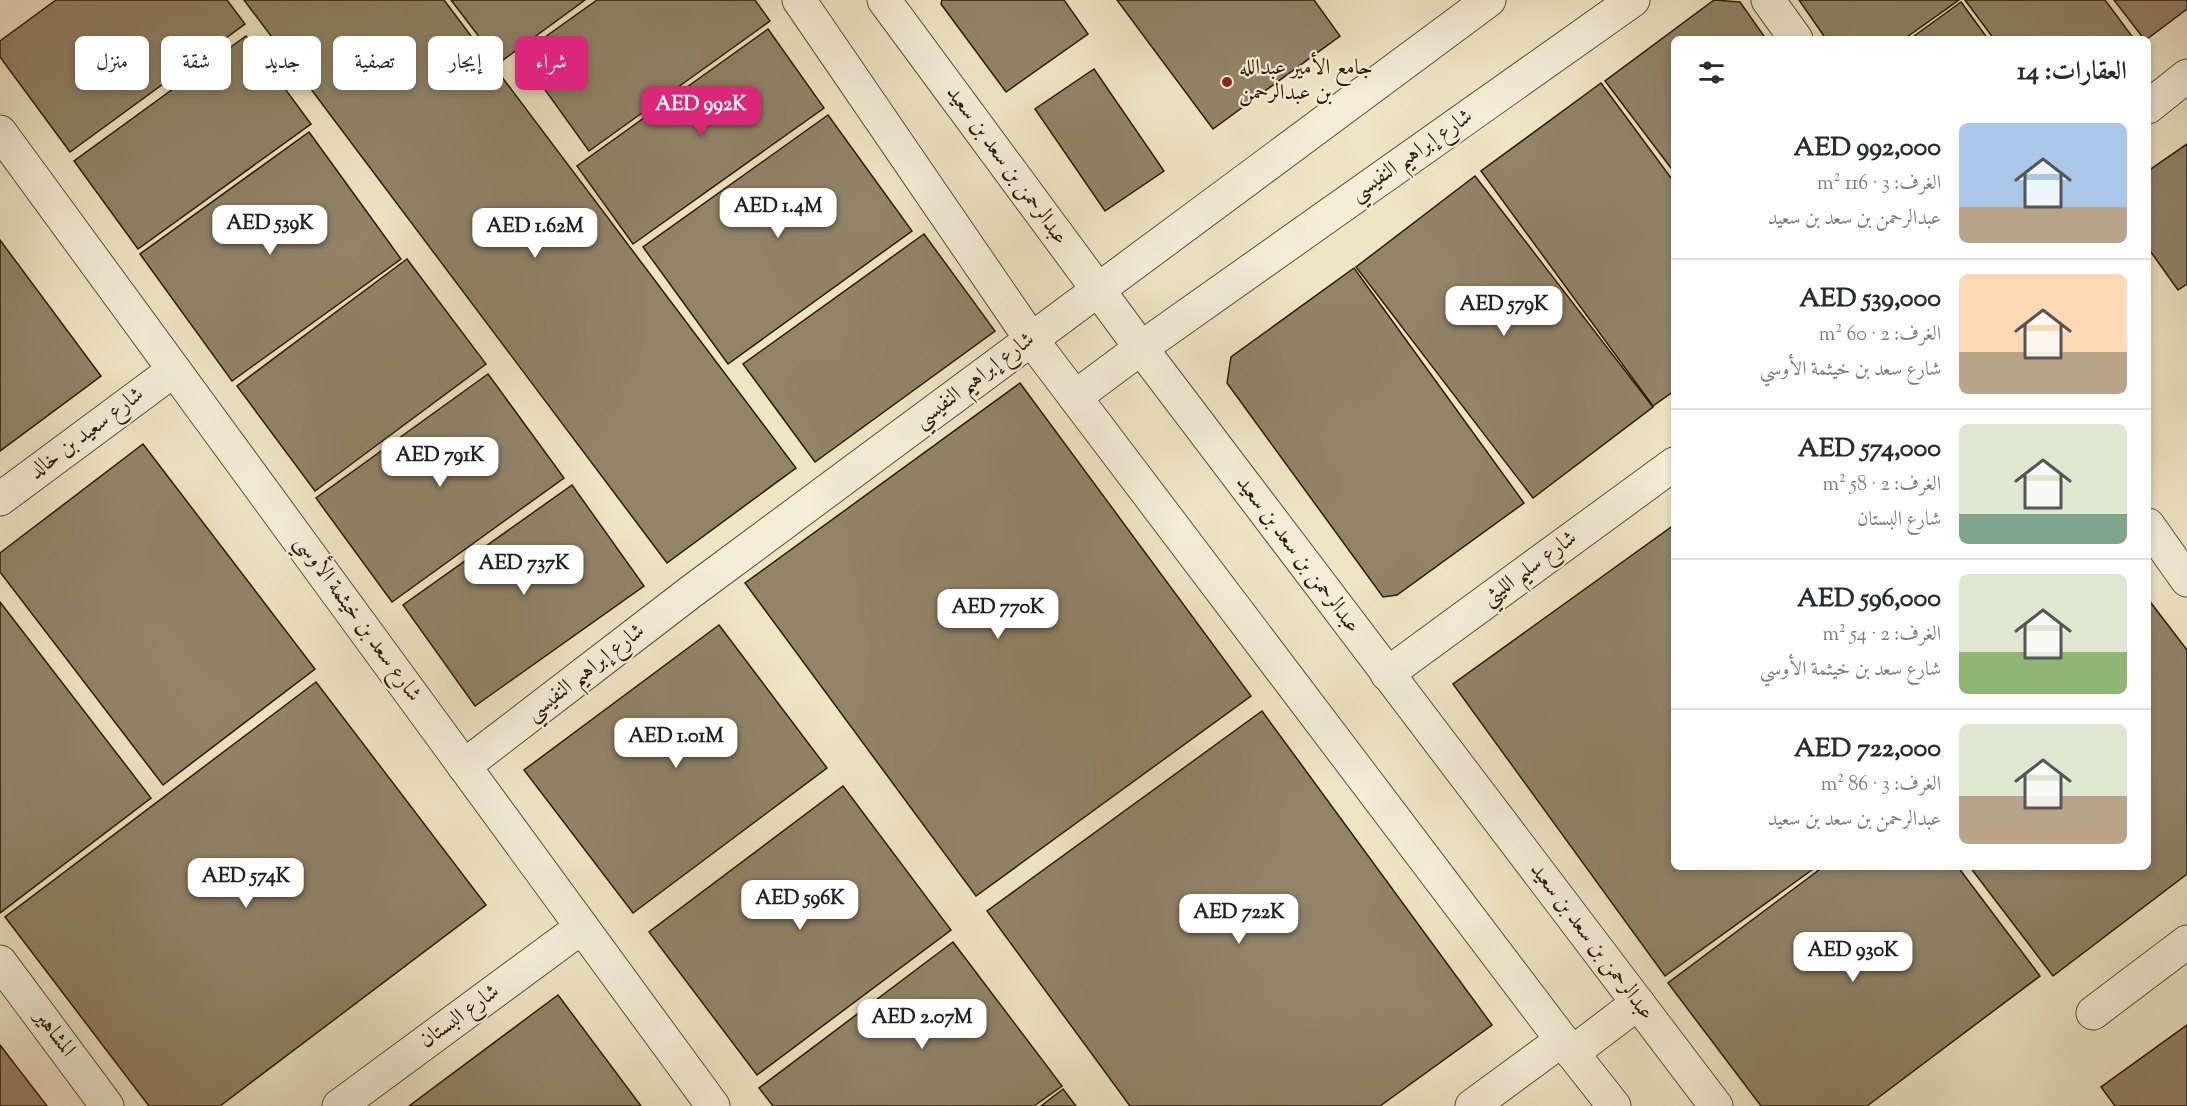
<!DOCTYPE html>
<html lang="ar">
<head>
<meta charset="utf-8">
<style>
	body { margin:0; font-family:"Sorts Mill Goudy",Amiri,serif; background:#f2f2f3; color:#2b2b33; direction:rtl; height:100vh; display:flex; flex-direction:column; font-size:22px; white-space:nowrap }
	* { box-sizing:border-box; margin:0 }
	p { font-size:20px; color:#7c7c81 }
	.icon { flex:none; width:33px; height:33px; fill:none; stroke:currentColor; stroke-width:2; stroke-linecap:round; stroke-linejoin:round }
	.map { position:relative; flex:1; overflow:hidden; direction:ltr }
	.details { position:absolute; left:1671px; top:36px; width:480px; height:834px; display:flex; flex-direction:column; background:#fff; border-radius:9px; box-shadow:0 3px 9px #0003; direction:rtl }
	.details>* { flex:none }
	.banner { position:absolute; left:18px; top:36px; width:570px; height:54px; direction:rtl; display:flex; gap:12px }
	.price { position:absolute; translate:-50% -51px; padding:0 14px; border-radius:12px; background:#fff; color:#222; font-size:20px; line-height:39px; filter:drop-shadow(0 2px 3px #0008) }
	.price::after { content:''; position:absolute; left:50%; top:36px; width:18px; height:14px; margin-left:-9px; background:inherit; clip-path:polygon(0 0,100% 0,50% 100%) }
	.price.selected { background:#db2777; color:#fff }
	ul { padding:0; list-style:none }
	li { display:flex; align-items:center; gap:18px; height:150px; padding:0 24px }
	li+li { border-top:2px solid #e1e1e2 }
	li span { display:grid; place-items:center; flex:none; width:168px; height:120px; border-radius:9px; color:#555 }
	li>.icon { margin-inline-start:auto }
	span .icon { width:72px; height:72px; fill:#fffc; stroke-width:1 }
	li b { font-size:26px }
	h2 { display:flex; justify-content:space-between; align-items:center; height:72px; padding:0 24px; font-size:26px }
	.pill { padding:0 21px; border-radius:9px; background:#fff; box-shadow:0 3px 9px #0003; font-size:21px; line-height:54px }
	.pill.selected { background:#db2777; color:#fff }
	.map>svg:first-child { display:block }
</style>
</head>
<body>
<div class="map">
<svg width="2187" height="1106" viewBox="0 0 2187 1106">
	<rect width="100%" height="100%" fill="#eee5c5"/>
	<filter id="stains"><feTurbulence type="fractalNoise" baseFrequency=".00333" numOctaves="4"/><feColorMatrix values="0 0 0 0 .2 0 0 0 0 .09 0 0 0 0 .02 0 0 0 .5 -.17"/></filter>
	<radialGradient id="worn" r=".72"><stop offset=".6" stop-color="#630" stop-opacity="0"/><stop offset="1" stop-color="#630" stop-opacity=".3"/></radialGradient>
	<g fill="#918469" stroke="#2c1b05" stroke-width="1.5">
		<path d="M 56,0 L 227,0 L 245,24 L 70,152 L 0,57 L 0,41 Z"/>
		<path d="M 244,0 L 444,0 L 796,468 L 667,563 Z"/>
		<path d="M 451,0 L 585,0 L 499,63 Z"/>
		<path d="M 597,0 L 755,0 L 770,21 L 589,151 L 520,55 Z"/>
		<path d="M 942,0 L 1064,0 L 1088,34 L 1006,92 L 941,4 Z"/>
		<path d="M 1117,0 L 1314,0 L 1340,36 L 1213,129 Z"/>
		<path d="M 1714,0 L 1740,2 L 1766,39 L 1674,39 L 1674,172 L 1605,81 Z"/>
		<path d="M 1799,0 L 1959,0 L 1904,39 L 1826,39 Z"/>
		<path d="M 1965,0 L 2105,0 L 2134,39 L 1994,39 Z"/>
		<path d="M 2114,0 L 2187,0 L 2187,9 L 2147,39 L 2144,39 Z"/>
		<path d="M 1961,2 L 1988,39 L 1910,39 Z"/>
		<path d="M 768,29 L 824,108 L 633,244 L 577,166 Z"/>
		<path d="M 246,36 L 311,124 L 138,249 L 74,161 Z"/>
		<path d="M 1094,69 L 1164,171 L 1105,211 L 1035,109 Z"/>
		<path d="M 1601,83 L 1674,182 L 1674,391 L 1653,406 L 1481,171 Z"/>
		<path d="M 828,115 L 912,231 L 728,364 L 643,247 Z"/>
		<path d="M 309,132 L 401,259 L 232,381 L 140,254 Z"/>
		<path d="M 2187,144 L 2187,284 L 2178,290 L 2148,248 L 2148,171 Z"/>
		<path d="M 1475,176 L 1653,407 L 1533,498 L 1356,267 Z"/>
		<path d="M 924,234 L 995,331 L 815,462 L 743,364 Z"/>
		<path d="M 0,240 L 101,376 L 0,451 Z"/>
		<path d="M 407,259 L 486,364 L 315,491 L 237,386 Z"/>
		<path d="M 1354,268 L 1524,503 L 1397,595 L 1383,597 L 1227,383 L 1231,357 Z"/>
		<path d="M 488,374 L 564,478 L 392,602 L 316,498 Z"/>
		<path d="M 1020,383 L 1251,696 L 976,896 L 745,583 Z"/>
		<path d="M 143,444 L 315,669 L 163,785 L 0,572 L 0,553 Z"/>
		<path d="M 572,485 L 644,586 L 475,706 L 403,605 Z"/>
		<path d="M 1674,525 L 1674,867 L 1816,867 L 1665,976 L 1453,684 Z"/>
		<path d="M 2148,599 L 2187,650 L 2187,874 L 2053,976 L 1970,867 L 2148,867 Z"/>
		<path d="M 0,602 L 151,798 L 0,913 Z"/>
		<path d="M 719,625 L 827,768 L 633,913 L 524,770 Z"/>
		<path d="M 316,682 L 486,905 L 220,1106 L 149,1106 L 5,917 Z"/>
		<path d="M 1262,711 L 1492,1025 L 1380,1106 L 1130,1106 L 987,911 Z"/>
		<path d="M 843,786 L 951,930 L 757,1075 L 649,932 Z"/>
		<path d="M 1823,867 L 1958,867 L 2040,976 L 1867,1106 L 1761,1106 L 1668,983 Z"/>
		<path d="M 953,942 L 1062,1086 L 1034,1106 L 773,1106 L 759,1088 Z"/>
		<path d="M 558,995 L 641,1106 L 409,1106 Z"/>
		<path d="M 2187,1025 L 2187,1106 L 2115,1106 L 2101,1087 Z"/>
		<path d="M 0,1045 L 47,1106 L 0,1106 Z"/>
		<path d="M 1063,1089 L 1076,1106 L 1041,1106 Z"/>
	</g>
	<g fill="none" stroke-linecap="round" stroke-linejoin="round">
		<g stroke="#5c4e35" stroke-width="35">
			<g id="minor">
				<path d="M 799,0 L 1031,339 L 1562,1040 L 1614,1106"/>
				<path d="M 884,0 L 1141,348 L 1716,1106"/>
				<path d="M 1768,0 L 1796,39"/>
				<path d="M 2148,107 L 2187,76"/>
				<path d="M 0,132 L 713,1106"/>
				<path d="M 1075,397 L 1141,348 L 1633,0"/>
				<path d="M 0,499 L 174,370"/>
				<path d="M 2148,525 L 2187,580"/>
				<path d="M 1387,674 L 1674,464"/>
				<path d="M 464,766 L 692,591 L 1489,0"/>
				<path d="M 0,962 L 107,1106"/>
				<path d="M 2093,1013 L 2187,942"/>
				<path d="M 1572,1053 L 1638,1003"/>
				<path d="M 339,1106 L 582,927"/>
				<path d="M 1472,1106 L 1562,1040"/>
			</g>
		</g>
		<use href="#minor" stroke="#f4eed9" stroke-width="33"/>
	</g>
	<circle fill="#8f2418" stroke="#f4eed9" stroke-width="2" cx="1227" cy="82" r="6"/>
	<g text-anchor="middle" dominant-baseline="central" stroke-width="4.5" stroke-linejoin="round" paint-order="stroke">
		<g font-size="22" fill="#2c1b05" stroke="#f4eed9" text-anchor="start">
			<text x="1239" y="69">جامع الأمير عبدالله<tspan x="1239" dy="25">بن عبدالرحمن</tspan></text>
		</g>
		<g font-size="22" fill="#2c1b05" stroke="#f4eed9">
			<text transform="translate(1412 156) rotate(-35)">شارع إبراهيم النفيسي</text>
			<text transform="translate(1006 166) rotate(54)">عبدالرحمن بن سعد بن سعيد</text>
			<text transform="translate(975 381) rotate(-37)">شارع إبراهيم النفيسي</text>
			<text transform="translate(87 434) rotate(-37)">شارع سعيد بن خالد</text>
			<text transform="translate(1297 555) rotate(53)">عبدالرحمن بن سعد بن سعيد</text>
			<text transform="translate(1530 569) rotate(-36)">شارع سليم الليثي</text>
			<text transform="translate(357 619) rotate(54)">شارع سعد بن خيثمة الأوسي</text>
			<text transform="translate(586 673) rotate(-38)">شارع إبراهيم النفيسي</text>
			<text transform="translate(1591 942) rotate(53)">عبدالرحمن بن سعد بن سعيد</text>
			<text transform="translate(460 1017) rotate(-36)">شارع البستان</text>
			<text transform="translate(54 1034) rotate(53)">المشاهير</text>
		</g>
	</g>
	<rect width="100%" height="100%" filter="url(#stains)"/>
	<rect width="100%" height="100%" fill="url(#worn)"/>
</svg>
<b class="price selected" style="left:701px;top:137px">AED 992K</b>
<b class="price" style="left:778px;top:239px">AED 1.4M</b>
<b class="price" style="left:270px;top:256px">AED 539K</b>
<b class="price" style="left:535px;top:259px">AED 1.62M</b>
<b class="price" style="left:1504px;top:337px">AED 579K</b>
<b class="price" style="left:440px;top:488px">AED 791K</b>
<b class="price" style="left:524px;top:596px">AED 737K</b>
<b class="price" style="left:998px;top:640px">AED 770K</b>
<b class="price" style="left:676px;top:769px">AED 1.01M</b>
<b class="price" style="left:246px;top:909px">AED 574K</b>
<b class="price" style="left:800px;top:931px">AED 596K</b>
<b class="price" style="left:1239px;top:945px">AED 722K</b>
<b class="price" style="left:1853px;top:983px">AED 930K</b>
<b class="price" style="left:922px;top:1050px">AED 2.07M</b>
<div class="banner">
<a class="pill selected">شراء</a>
<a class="pill">إيجار</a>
<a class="pill">تصفية</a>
<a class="pill">جديد</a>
<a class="pill">شقة</a>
<a class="pill">منزل</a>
</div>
<section class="details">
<h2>العقارات: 14<svg class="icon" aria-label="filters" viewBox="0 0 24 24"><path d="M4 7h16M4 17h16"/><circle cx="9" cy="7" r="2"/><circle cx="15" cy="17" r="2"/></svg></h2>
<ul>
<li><span style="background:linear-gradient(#a9c7e8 70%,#b9a48a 0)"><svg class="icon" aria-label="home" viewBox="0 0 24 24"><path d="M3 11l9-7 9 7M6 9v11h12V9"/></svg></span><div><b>AED 992,000</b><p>الغرف: 3 · 116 m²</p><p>عبدالرحمن بن سعد بن سعيد</p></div></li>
<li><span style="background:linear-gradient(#ffd9b3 65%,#b9a48a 0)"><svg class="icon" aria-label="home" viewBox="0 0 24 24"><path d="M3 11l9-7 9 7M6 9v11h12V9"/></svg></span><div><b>AED 539,000</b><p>الغرف: 2 · 60 m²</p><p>شارع سعد بن خيثمة الأوسي</p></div></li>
<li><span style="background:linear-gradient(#dfe7d0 75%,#7fa58c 0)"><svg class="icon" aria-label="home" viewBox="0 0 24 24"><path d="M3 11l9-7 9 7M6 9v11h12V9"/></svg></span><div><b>AED 574,000</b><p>الغرف: 2 · 58 m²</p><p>شارع البستان</p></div></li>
<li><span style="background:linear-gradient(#dfe7d0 65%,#8fb573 0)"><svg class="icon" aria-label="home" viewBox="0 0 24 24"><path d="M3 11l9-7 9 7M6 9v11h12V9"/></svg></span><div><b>AED 596,000</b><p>الغرف: 2 · 54 m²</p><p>شارع سعد بن خيثمة الأوسي</p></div></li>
<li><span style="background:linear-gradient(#dfe7d0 60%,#b9a48a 0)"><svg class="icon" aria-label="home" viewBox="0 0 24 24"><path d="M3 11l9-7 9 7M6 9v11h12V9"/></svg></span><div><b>AED 722,000</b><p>الغرف: 3 · 86 m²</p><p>عبدالرحمن بن سعد بن سعيد</p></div></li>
</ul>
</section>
</div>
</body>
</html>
